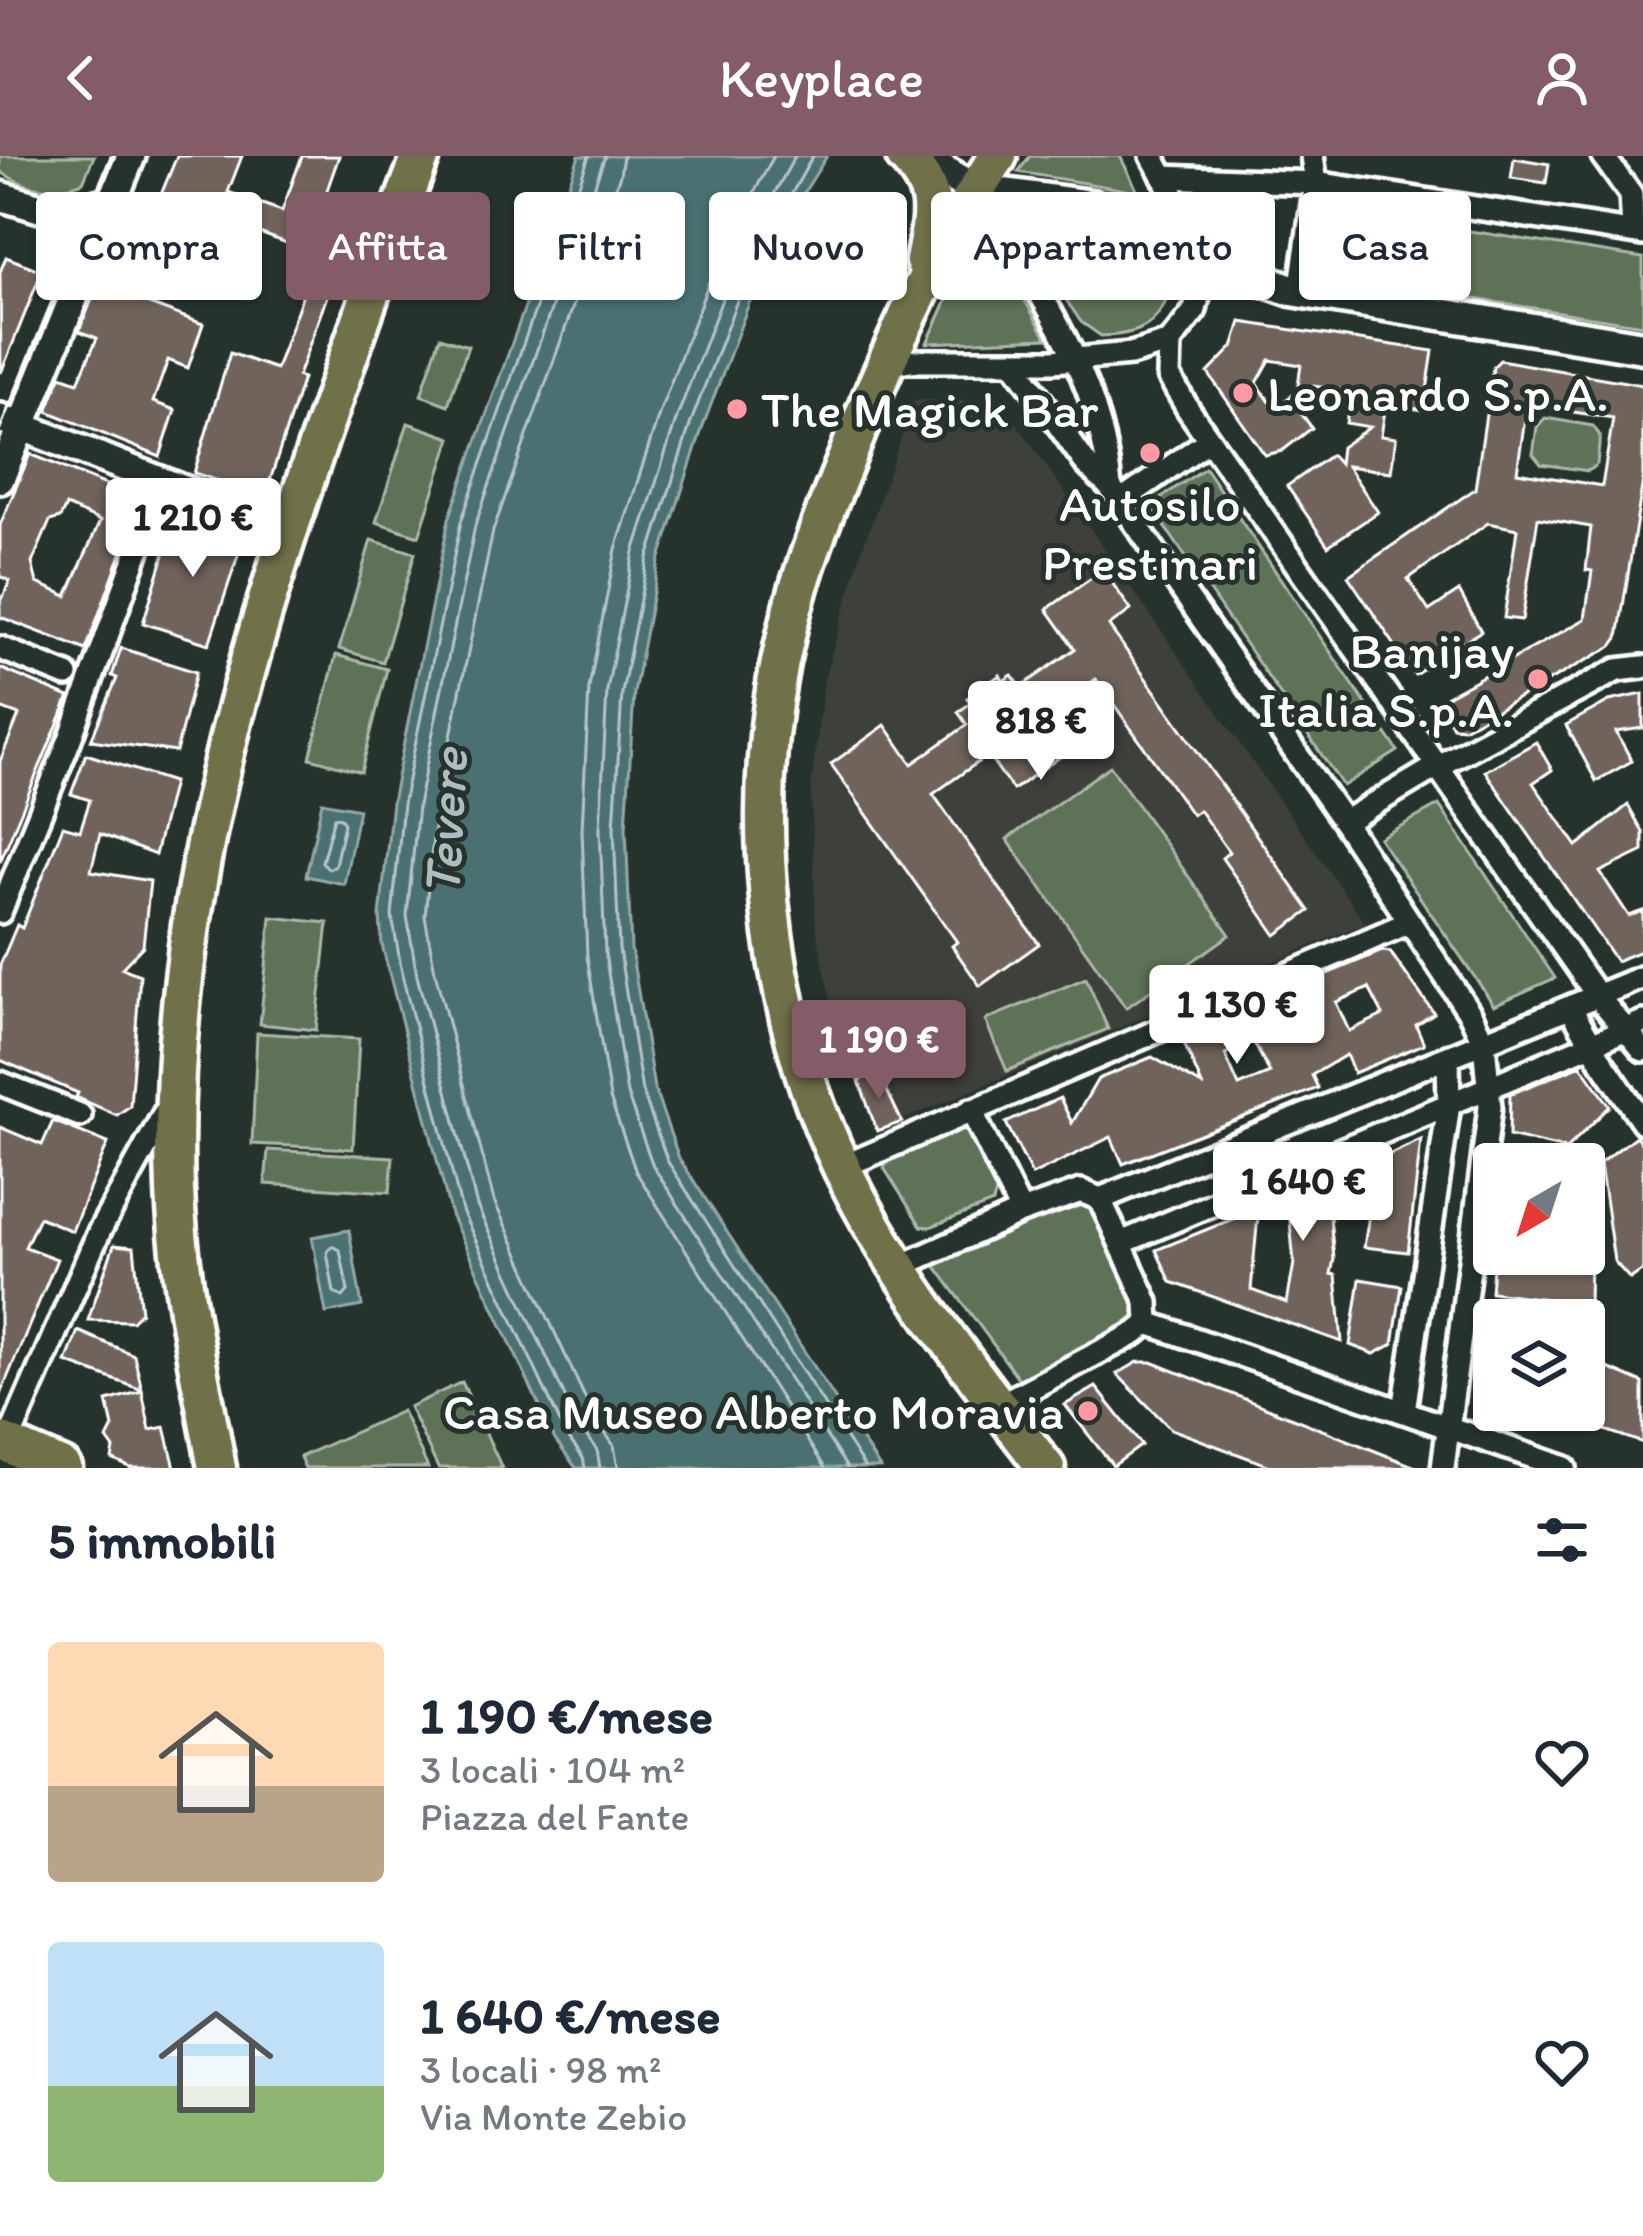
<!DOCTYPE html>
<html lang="it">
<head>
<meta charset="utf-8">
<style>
	body { margin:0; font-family:Itim,sans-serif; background:#f6f6f7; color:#1f2937; height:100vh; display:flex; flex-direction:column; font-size:45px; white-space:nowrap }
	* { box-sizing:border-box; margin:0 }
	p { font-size:39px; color:#747a83 }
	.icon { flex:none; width:66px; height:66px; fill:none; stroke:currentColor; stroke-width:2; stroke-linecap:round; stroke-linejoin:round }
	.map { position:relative; height:1312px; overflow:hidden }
	.panel { display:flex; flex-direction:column; background:#fff; flex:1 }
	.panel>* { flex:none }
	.banner { position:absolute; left:36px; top:36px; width:1572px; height:108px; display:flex; gap:24px }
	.needle { width:78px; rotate:219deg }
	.fabs { position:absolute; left:1473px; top:987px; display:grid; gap:24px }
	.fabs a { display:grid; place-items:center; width:132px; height:132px; border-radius:12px; background:#fff; box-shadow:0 3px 9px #0004; font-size:60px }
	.price { position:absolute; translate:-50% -102px; padding:0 27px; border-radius:12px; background:#fff; color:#222; font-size:39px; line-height:78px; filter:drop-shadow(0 3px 6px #0008) }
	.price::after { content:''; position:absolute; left:50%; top:72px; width:36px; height:27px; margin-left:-18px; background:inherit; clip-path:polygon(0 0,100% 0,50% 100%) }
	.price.current { background:#845c67; color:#fff }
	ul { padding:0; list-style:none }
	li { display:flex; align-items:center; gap:36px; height:300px; padding:0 48px }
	li span { display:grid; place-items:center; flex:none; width:336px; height:240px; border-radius:12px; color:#555 }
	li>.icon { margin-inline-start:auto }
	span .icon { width:144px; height:144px; fill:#fffc; stroke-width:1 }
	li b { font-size:51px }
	h2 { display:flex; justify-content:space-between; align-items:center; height:144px; padding:0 48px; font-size:51px }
	.tag { padding:0 42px; border-radius:12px; background:#fff; box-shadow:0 3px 9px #0004; font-size:42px; line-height:108px }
	.tag.current { background:#845c67; color:#fff }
	header { display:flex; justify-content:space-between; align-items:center; height:156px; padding:0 48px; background:#845c67; color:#fff; font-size:54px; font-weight:600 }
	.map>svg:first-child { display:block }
</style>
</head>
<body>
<header><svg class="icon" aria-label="back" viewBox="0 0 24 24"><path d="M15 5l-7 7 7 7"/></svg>Keyplace<svg class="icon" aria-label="person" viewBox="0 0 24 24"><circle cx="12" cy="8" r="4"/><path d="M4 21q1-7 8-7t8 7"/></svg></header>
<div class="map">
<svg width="1643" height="1312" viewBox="0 0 1643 1312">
	<rect width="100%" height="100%" fill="#26332d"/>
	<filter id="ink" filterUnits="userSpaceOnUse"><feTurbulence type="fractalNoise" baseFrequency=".00833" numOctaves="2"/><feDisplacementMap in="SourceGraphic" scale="24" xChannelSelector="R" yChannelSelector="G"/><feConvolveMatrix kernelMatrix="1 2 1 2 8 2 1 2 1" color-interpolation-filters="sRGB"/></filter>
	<g filter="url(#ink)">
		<path fill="#3c413b" d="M 914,244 L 1001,245 L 1365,767 L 877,975 L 833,858 L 816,771 L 811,634 L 824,524 L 861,397 Z"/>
		<g fill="#5d7256" stroke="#aeb8aa" stroke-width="3">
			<path d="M 0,0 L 94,0 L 83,26 C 53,38 25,33 0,15 Z"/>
			<path d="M 1030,0 L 1120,0 L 1138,36 L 1018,16 Z"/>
			<path d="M 1335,54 L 1643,102 L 1643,169 L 1326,120 Z"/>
			<path d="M 1008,57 C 1050,64 1199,75 1164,149 C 1150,176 1128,179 1101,180 L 1081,166 Z"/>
			<path d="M 981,71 L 983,74 L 1047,182 L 927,187 Z"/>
			<path d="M 440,181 L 468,190 L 448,249 L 421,239 Z"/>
			<path d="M 1545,262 L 1593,270 L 1600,280 L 1597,308 L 1588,315 L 1541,308 L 1533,298 L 1537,271 Z"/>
			<path d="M 408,267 L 451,282 L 419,380 L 376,366 Z"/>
			<path d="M 1205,312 L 1398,595 L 1343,630 L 1150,349 Z"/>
			<path d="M 371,384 L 415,397 L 383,506 L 339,493 Z"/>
			<path d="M 336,499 L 387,513 L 361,616 L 310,602 Z"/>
			<path d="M 1110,610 L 1230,779 L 1126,852 L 1007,683 Z"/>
			<path d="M 1439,649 L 1555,822 L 1494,849 L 1379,682 Z"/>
			<path d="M 271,761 L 328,767 L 316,874 L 260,868 Z"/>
			<path d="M 1086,822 L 1108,873 L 1007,915 L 985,864 Z"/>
			<path d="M 257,877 L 359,883 L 353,993 L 252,988 Z"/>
			<path d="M 956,971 L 971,976 L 998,1030 L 993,1047 L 930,1071 L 921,1070 L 884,1012 L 890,1002 Z"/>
			<path d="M 268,994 L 393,1001 L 390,1036 L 265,1028 Z"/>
			<path d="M 1076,1042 L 1096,1047 L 1144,1157 L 1140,1169 L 1021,1226 L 931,1104 Z"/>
			<path d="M 462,1226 L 502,1312 L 438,1312 L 409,1251 Z"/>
			<path d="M 402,1255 L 428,1312 L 305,1312 L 300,1301 Z"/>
		</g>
		<g fill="#4c6f72" stroke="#94a9aa" stroke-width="3">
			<path d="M 579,0 L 827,0 L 793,54 L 760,118 L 703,270 L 659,405 L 634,537 L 626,672 L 631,793 L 654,932 L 679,1002 L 880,1312 L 576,1312 L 555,1284 L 451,1059 L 382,789 L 380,760 L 392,646 L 449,363 Z"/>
			<path d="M 1008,57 L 1072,67 L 1044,113 Z"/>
			<path d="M 322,646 L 359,653 L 344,728 L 306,720 Z"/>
			<path d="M 349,1074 L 362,1150 L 326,1157 L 312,1081 Z"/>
		</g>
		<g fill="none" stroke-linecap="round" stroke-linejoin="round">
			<g stroke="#b7c5c7" stroke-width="3">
				<path d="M 774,0 L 718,102 L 660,255 L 616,393 L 589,532 L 582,674 L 587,800 L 610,942 L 636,1016 L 825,1312"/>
				<path d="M 795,0 L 735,109 L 677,261 L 634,396 L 607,534 L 600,673 L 605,797 L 627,938 L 653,1010 L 847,1312"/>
				<path d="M 813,0 L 749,113 L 691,266 L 648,402 L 622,537 L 614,672 L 619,793 L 642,935 L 668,1006 L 865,1312"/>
				<path d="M 334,661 L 341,662 L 344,668 L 335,709 L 329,713 L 322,706 Z"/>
				<path d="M 332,1090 L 340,1094 L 348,1135 L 343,1141 L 334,1137 L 327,1096 Z"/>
				<path d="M 585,1312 L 583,1302 L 565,1277 L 462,1055 L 403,823 L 392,760 L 403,648 L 461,366 L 589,0"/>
				<path d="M 600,1312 L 597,1294 L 578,1269 L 477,1050 L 417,820 L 407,760 L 418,650 L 475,370 L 605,0"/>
				<path d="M 618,1312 L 614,1290 L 593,1259 L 494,1045 L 435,816 L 425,760 L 436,653 L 493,375 L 620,19 L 623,0"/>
			</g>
		</g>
		<g fill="#6f635b" stroke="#fff" stroke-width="3" fill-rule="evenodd">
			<path d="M 177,0 L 242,0 L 228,36 L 282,55 L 302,0 L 339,0 L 306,94 L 160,41 Z"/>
			<path d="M 1514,2 L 1549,8 L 1546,27 L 1511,22 Z"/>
			<path d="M 6,101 L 42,115 L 1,217 L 0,116 Z"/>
			<path d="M 312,113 L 334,121 L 298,220 L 303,222 L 265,340 L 194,317 L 230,197 L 276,213 Z"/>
			<path d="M 98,129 L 203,168 L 188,212 L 168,204 L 153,246 L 175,254 L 160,301 L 47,255 L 61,220 L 78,226 L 97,182 L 79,175 Z"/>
			<path d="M 1241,166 L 1433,195 L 1424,254 L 1386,248 L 1381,280 L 1396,282 L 1391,316 L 1347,310 L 1378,356 L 1328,390 L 1287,330 L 1331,299 L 1339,308 L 1341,291 L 1370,271 L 1346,267 L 1351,235 L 1313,230 L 1299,254 L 1312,272 L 1282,295 L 1265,299 L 1208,217 L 1233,191 ZM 1270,204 L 1301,209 L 1297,236 L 1274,252 L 1257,227 Z"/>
			<path d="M 1500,204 L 1643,229 L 1643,324 L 1618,482 L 1612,490 L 1464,572 L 1453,571 L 1438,545 L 1585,463 L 1592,415 L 1586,414 L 1591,371 L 1538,362 L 1522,464 L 1504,462 L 1517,373 L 1488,367 L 1408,423 L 1429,455 L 1459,435 L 1481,475 L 1415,519 L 1348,420 L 1475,333 L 1493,211 ZM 1527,249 L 1613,262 L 1602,330 L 1517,316 Z"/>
			<path d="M 30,298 L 141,343 L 86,494 L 0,461 L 0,448 L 10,425 L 0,420 L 0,369 ZM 66,350 L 100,365 L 67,440 L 37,427 L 32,407 L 50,365 L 60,362 Z"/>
			<path d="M 176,360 L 243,384 L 209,488 L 143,467 Z"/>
			<path d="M 1103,414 L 1131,454 L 1109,470 L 1310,755 L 1276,779 L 1222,702 L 1229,696 L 1199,654 L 1192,659 L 1096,523 L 1042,561 L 1067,596 L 1013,634 L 988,599 L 933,638 L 1039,788 L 980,830 L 952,790 L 957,786 L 831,608 L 885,569 L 912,608 L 967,569 L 958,556 L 971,547 L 967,542 L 1000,519 L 1003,525 L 1012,519 L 1021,531 L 1075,493 L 1047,453 Z"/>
			<path d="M 121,492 L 196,516 L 176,596 L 91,584 L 117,522 L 112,520 Z"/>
			<path d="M 0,512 L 69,541 L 0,706 L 0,605 L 19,559 L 0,552 Z"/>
			<path d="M 1643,538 L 1643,572 L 1616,576 L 1632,605 L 1596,625 L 1566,569 L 1609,545 Z"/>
			<path d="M 1536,586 L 1552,614 L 1533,627 L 1577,690 L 1628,649 L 1643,676 L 1643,695 L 1600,716 L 1629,760 L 1643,755 L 1643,794 L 1616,805 L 1485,615 Z"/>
			<path d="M 86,598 L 173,626 L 155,699 L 100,678 L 91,715 L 150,725 L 143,790 L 122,812 L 140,819 L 130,950 L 117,959 L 76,941 L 78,937 L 0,904 L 0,809 L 17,769 L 22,772 L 63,670 L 80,675 L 90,644 L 71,638 Z"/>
			<path d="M 1382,795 L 1390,796 L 1434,857 L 1416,869 L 1424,888 L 1354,917 L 1346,899 L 1312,919 L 1318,932 L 1123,1008 L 1111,981 L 1032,1019 L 1006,967 L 1060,942 L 1072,967 L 1098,923 L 1152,901 L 1202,929 L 1183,885 L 1274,846 L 1317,835 L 1312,824 ZM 1369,832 L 1383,859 L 1349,875 L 1336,846 ZM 1253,885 L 1270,917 L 1239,930 L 1225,898 Z"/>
			<path d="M 1581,909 L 1610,950 L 1566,993 L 1509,980 L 1510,938 Z"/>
			<path d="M 877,914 L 902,966 L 877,975 L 859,925 Z"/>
			<path d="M 53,965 L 108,987 L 72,1075 L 39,1061 L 25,1091 L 57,1103 L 0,1239 L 0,971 L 42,989 Z"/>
			<path d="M 1636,980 L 1643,990 L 1643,1114 L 1630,1123 L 1614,1105 L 1600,1007 Z"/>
			<path d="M 1421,984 L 1408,1096 L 1364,1091 L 1370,1052 L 1330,1061 L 1334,1103 L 1331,1118 L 1336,1119 L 1342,1186 L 1171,1126 L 1156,1094 L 1250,1056 L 1258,1060 L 1251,1134 L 1287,1147 L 1294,1107 L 1288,1045 Z"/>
			<path d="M 114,1089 L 134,1091 L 141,1156 L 132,1165 L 88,1164 Z"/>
			<path d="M 1494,1098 L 1590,1101 L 1589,1148 L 1491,1136 Z"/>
			<path d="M 1360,1123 L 1402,1130 L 1393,1188 L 1374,1198 L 1350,1189 Z"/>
			<path d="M 78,1175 L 134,1199 L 142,1234 L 66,1206 Z"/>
			<path d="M 1584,1202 L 1643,1227 L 1643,1287 L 1552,1256 L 1584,1254 Z"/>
			<path d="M 1138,1206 L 1152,1206 L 1418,1312 L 1275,1312 L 1171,1273 L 1117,1218 Z"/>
			<path d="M 1096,1231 L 1142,1289 L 1113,1310 L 1065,1249 Z"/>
			<path d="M 142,1235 L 150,1274 L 165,1271 L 175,1312 L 131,1312 L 112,1303 L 114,1293 L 107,1283 L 113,1271 L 107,1245 Z"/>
		</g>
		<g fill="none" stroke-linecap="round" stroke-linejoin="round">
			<g stroke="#fff" stroke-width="30">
				<g id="minor">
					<path d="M 1603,0 L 1631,39 L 1633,76"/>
					<path d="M 1163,21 L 1316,27 L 1643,78"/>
					<path d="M 976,34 C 1033,129 1101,216 1110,331"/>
					<path d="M 1300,136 L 1316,27 L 1312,0"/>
					<path d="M 1170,186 L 1169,220 L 1188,253 L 1599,842 L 1643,894"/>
					<path d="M 886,205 L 1053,205 L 1131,198 L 1170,186 L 1195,154 L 1203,119 L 1190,70 L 1152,0"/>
					<path d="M 1013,205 L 1087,309 L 1110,331 L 1344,666 L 1471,859 L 1484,887 L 1490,951 L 1443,1312"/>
					<path d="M 1120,346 L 1209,284"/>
					<path d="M 0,492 L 67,519"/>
					<path d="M 1344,666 L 1436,611 L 1617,514 L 1643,511"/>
					<path d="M 0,756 L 70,583 L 162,328"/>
					<path d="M 1571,852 L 1602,906 L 1643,966"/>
					<path d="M 0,927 L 80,959"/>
					<path d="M 971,954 L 1021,1056"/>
					<path d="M 842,1011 L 1410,766"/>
					<path d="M 1100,1043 L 1643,821"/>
					<path d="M 1121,1087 L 1643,866"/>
					<path d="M 899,1111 L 1021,1056 L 1081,1035 L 1100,1043 L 1147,1146 L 1148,1167"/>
					<path d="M 1148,1167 L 1565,1312"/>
					<path d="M 999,1249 L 1136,1177 L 1148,1167"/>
					<path d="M 1404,1255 L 1449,949 L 1448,902"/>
					<path d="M 6,1312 L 7,1288 L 100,1074 L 170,947"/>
				</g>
			</g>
			<g stroke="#fff" stroke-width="36">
				<g id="tertiary">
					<path d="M 0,40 L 60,58 L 112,45"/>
					<path d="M 0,262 L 288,375"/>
					<path d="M 0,323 L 131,0"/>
				</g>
			</g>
			<g stroke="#fff" stroke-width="39">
				<path id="secondary" d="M 918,0 L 976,34 L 1091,50 L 1152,65 L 1254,121 L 1292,134 L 1643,191"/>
			</g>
			<g stroke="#fff" stroke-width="45">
				<g id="primary">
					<path d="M 905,0 C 940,36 933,59 924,105"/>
					<path d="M 998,0 C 941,86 896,179 858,274 C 832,339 804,403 788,471 C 744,647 764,848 842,1012 C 894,1120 973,1217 1046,1312"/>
					<path d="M 0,1285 L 63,1312"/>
					<path d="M 217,1312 C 200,1219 179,1129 175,1034 C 165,772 238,519 323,273 C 355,182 386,90 421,0"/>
				</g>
			</g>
			<use href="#minor" stroke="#26332d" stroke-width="21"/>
			<use href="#tertiary" stroke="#26332d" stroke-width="27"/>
			<use href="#secondary" stroke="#26332d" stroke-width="30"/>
			<use href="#primary" stroke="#6f704a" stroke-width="36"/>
			<path stroke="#fff" stroke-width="3" d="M 0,273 L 111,0"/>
		</g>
	</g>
	<g fill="#ff9aa2" stroke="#26332d" stroke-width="4.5">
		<circle cx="1243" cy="237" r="12"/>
		<circle cx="737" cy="253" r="12"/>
		<circle cx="1150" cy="297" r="12"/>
		<circle cx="1538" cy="523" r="12"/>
		<circle cx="1088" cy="1255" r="12"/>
	</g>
	<g text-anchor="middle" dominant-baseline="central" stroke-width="10" stroke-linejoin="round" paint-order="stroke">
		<g font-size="51" fill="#fff" stroke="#26332d" text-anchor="start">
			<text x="1267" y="237">Leonardo S.p.A.</text>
			<text x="761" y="253">The Magick Bar</text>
			<text x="1150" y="347" text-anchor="middle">Autosilo<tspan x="1150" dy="59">Prestinari</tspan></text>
			<text x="1514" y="494" text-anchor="end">Banijay<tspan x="1514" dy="59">Italia S.p.A.</tspan></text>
			<text x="1064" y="1255" text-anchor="end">Casa Museo Alberto Moravia</text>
		</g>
		<g font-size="54" font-style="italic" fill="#aebec0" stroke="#26332d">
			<text transform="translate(445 666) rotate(-87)">Tevere</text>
		</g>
	</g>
</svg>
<div class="fabs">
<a><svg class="needle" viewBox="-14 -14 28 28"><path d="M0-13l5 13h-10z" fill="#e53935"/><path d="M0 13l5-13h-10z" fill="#747a83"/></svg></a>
<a><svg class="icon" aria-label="layers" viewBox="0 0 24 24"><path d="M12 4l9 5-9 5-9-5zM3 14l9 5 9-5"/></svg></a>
</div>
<b class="price" style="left:193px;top:424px">1 210 €</b>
<b class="price" style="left:1041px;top:627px">818 €</b>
<b class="price" style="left:1237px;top:911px">1 130 €</b>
<b class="price current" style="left:879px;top:946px">1 190 €</b>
<b class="price" style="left:1303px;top:1088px">1 640 €</b>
<div class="banner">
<a class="tag">Compra</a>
<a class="tag current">Affitta</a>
<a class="tag">Filtri</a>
<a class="tag">Nuovo</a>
<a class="tag">Appartamento</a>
<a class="tag">Casa</a>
</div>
</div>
<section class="panel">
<h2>5 immobili<svg class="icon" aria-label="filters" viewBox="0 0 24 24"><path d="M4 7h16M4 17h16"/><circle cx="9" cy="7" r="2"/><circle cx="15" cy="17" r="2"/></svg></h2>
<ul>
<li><span style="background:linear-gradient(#ffd9b3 60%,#b9a48a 0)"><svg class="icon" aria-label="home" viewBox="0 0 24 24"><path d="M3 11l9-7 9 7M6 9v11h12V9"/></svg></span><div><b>1 190 €/mese</b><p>3 locali · 104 m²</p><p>Piazza del Fante</p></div><svg class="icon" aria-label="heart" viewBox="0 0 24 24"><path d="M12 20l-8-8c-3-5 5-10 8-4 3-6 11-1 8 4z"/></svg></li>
<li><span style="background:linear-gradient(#bfe0f5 60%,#8fb573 0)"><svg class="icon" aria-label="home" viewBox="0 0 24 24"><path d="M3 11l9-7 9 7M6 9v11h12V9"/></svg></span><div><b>1 640 €/mese</b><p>3 locali · 98 m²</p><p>Via Monte Zebio</p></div><svg class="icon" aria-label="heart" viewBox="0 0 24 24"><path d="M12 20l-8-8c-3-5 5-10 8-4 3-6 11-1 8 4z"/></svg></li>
</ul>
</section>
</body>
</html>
